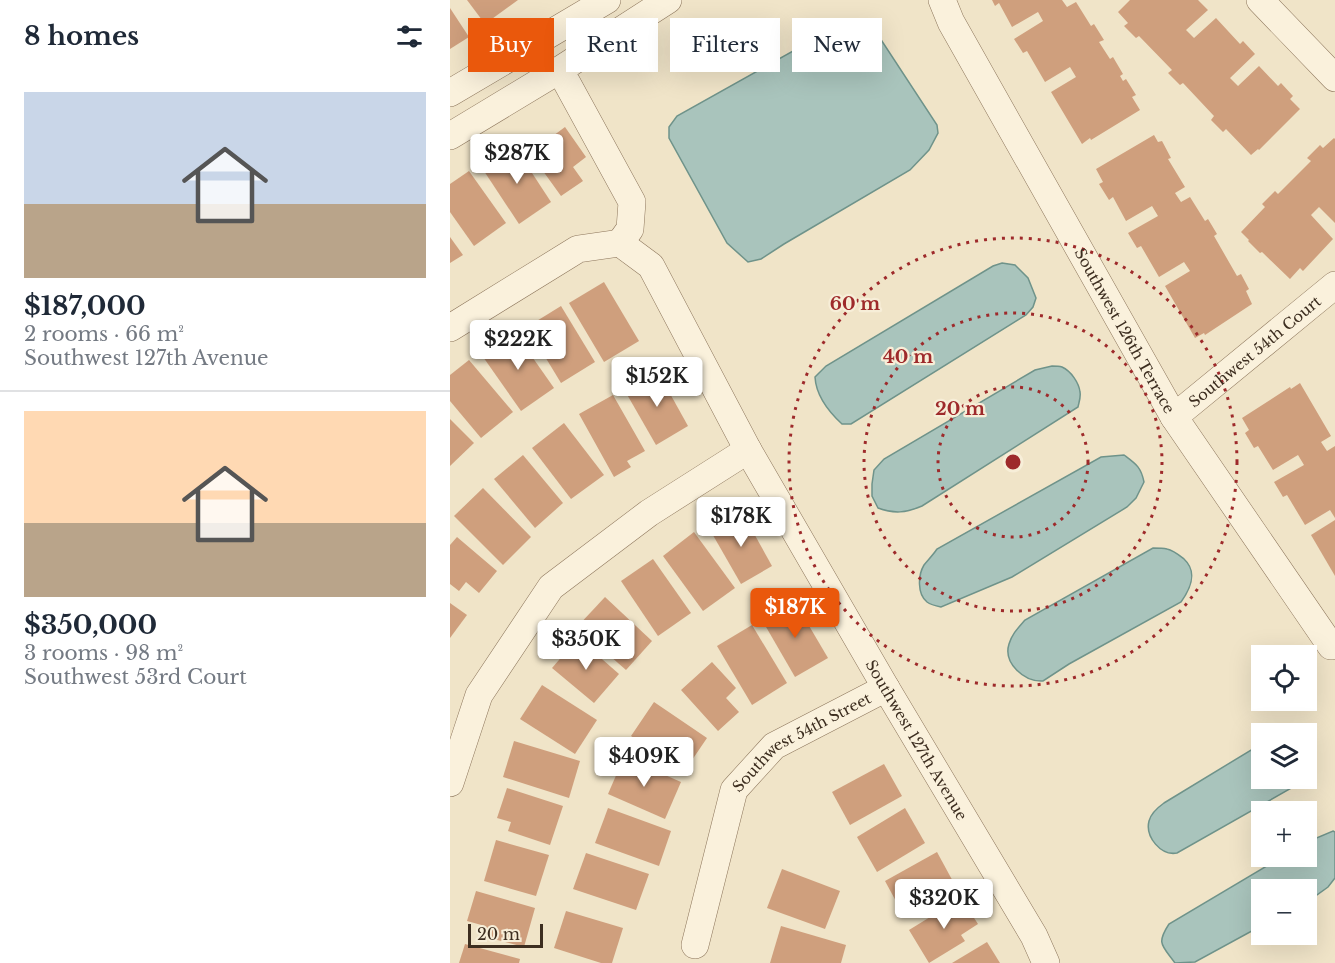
<!DOCTYPE html>
<html lang="en">
<head>
<meta charset="utf-8">
<style>
	body { margin:0; font-family:"Libre Baskerville",serif; background:#f2f2f3; color:#1f2937; height:100vh; display:flex; flex-direction:column; font-size:22px; white-space:nowrap }
	* { box-sizing:border-box; margin:0 }
	p { font-size:20px; color:#747a83 }
	.icon { flex:none; width:33px; height:33px; fill:none; stroke:currentColor; stroke-width:2; stroke-linecap:round; stroke-linejoin:round }
	.map { position:relative; flex:1; overflow:hidden }
	.side { display:flex; flex-direction:column; background:#fff; width:450px }
	.side>* { flex:none }
	.banner { position:absolute; left:18px; top:18px; width:570px; height:54px; display:flex; gap:12px }
	.controls { position:absolute; left:801px; top:645px; display:grid; gap:12px }
	.controls a { display:grid; place-items:center; width:66px; height:66px; border-radius:0px; background:#fff; box-shadow:0 6px 24px #0002; font-size:30px }
	.scale { position:absolute; left:18px; bottom:15px; width:75px; box-sizing:border-box; padding-left:6px; border:3px solid #3d2e20; border-top:0; font-size:16px; line-height:21px; white-space:nowrap; color:#3d2e20; -webkit-text-stroke:4px #f7eed8; paint-order:stroke }
	.price { position:absolute; translate:-50% -51px; padding:0 14px; border-radius:6px; background:#fff; color:#222; font-size:20px; line-height:39px; filter:drop-shadow(0 2px 3px #0008) }
	.price::after { content:''; position:absolute; left:50%; top:36px; width:18px; height:14px; margin-left:-9px; background:inherit; clip-path:polygon(0 0,100% 0,50% 100%) }
	.price.active { background:#ea580c; color:#fff }
	ul { padding:0; list-style:none }
	li { display:grid; align-content:center; gap:12px; height:318px; padding:0 24px }
	li+li { border-top:2px solid #e0e1e3 }
	li span { display:grid; place-items:center; height:186px; border-radius:0px; color:#555 }
	li>.icon { margin-inline-start:auto }
	span .icon { width:108px; height:108px; fill:#fffc; stroke-width:1 }
	li b { font-size:26px }
	h2 { display:flex; justify-content:space-between; align-items:center; height:72px; padding:0 24px; font-size:26px }
	.tag { padding:0 21px; border-radius:0px; background:#fff; box-shadow:0 6px 24px #0002; font-size:21px; line-height:54px }
	.tag.active { background:#ea580c; color:#fff }
	main { display:flex; flex:1; min-height:0 }
	.map>svg:first-child { display:block }
</style>
</head>
<body>
<main>
<section class="side">
<h2>8 homes<svg class="icon" aria-label="filters" viewBox="0 0 24 24"><path d="M4 7h16M4 17h16"/><circle cx="9" cy="7" r="2"/><circle cx="15" cy="17" r="2"/></svg></h2>
<ul>
<li><span style="background:linear-gradient(#c9d6e8 60%,#b9a48a 0)"><svg class="icon" aria-label="home" viewBox="0 0 24 24"><path d="M3 11l9-7 9 7M6 9v11h12V9"/></svg></span><div><b>$187,000</b><p>2 rooms · 66 m²</p><p>Southwest 127th Avenue</p></div></li>
<li><span style="background:linear-gradient(#ffd9b3 60%,#b9a48a 0)"><svg class="icon" aria-label="home" viewBox="0 0 24 24"><path d="M3 11l9-7 9 7M6 9v11h12V9"/></svg></span><div><b>$350,000</b><p>3 rooms · 98 m²</p><p>Southwest 53rd Court</p></div></li>
</ul>
</section>
<div class="map">
<svg width="885" height="963" viewBox="0 0 885 963">
	<rect width="100%" height="100%" fill="#f0e4c8"/>
	<g fill="#a9c4bc" stroke="#6f938a" stroke-width="1.5">
		<path d="M 406,21 L 417,24 L 426,32 L 487,125 L 488,133 L 479,150 L 460,170 L 334,244 L 311,259 L 298,262 L 277,243 L 219,138 L 219,127 L 227,116 L 395,22 Z"/>
		<path d="M 552,263 L 565,265 L 578,278 L 586,298 L 583,307 L 576,315 L 401,424 L 392,424 C 379,412 366,395 365,377 L 376,366 L 543,266 Z"/>
		<path d="M 602,366 C 605,366 609,366 612,367 C 621,371 629,383 630,392 C 631,397 629,402 628,407 L 472,506 C 456,513 444,514 428,508 L 422,496 L 422,484 L 424,470 L 434,459 L 585,370 Z"/>
		<path d="M 674,455 C 686,464 691,467 694,482 L 686,498 L 677,507 L 562,577 L 491,607 C 486,606 481,605 477,602 C 467,594 468,575 474,565 C 478,560 483,555 487,549 L 651,457 Z"/>
		<path d="M 703,548 C 707,548 713,548 717,549 C 723,550 729,555 734,559 C 748,572 741,588 731,602 L 619,664 L 593,681 C 574,682 553,663 559,644 C 562,634 568,628 575,620 Z"/>
		<path d="M 811,744 L 812,778 L 852,779 L 845,786 L 727,853 C 711,856 695,837 699,821 C 701,813 707,808 714,803 Z"/>
		<path d="M 883,831 L 885,832 L 885,878 L 878,887 L 857,902 L 856,890 L 812,890 L 811,926 L 745,962 L 725,963 C 712,945 706,944 719,924 L 832,857 L 856,856 L 857,842 Z"/>
	</g>
	<g fill="#cf9f7d">
		<path d="M 17,0 L 68,0 L 35,24 Z"/>
		<path d="M 542,0 L 612,0 L 617,7 L 626,2 L 641,26 L 644,24 L 654,40 L 649,42 L 660,59 L 663,57 L 673,74 L 670,76 L 673,81 L 676,79 L 686,95 L 682,97 L 690,110 L 641,140 L 640,138 L 632,144 L 601,92 L 626,77 L 620,67 L 595,82 L 577,51 L 573,53 L 564,39 L 593,21 L 588,12 L 562,27 L 549,3 L 545,6 Z"/>
		<path d="M 680,0 L 748,0 L 758,10 L 736,30 L 744,38 L 766,18 L 790,44 L 793,41 L 805,54 L 780,78 L 788,86 L 809,66 L 828,86 L 831,83 L 843,96 L 840,99 L 850,109 L 809,150 L 808,149 L 801,155 L 776,129 L 773,132 L 761,120 L 764,116 L 733,83 L 730,85 L 718,73 L 722,70 L 689,36 L 686,38 L 674,26 L 678,23 L 668,12 Z"/>
		<path d="M 0,8 L 19,37 L 0,49 Z"/>
		<path d="M 115,127 L 136,157 L 123,167 L 133,181 L 111,196 L 80,153 Z"/>
		<path d="M 704,135 L 708,142 L 712,141 L 721,158 L 718,159 L 735,187 L 725,193 L 731,202 L 740,197 L 755,221 L 758,219 L 767,234 L 764,236 L 787,276 L 791,274 L 799,289 L 796,291 L 802,304 L 755,335 L 754,333 L 745,338 L 715,286 L 740,271 L 734,262 L 709,277 L 691,246 L 687,248 L 678,233 L 708,216 L 702,206 L 676,221 L 663,197 L 659,200 L 649,184 L 653,182 L 646,169 Z"/>
		<path d="M 884,138 L 885,139 L 885,223 L 869,207 L 861,215 L 883,239 L 853,271 L 850,268 L 840,279 L 812,252 L 810,253 L 798,241 L 799,240 L 791,232 L 815,207 L 812,204 L 825,191 L 828,194 L 861,161 L 857,158 L 870,145 L 873,148 Z"/>
		<path d="M 65,147 L 101,202 L 69,224 L 32,168 Z"/>
		<path d="M 19,171 L 56,223 L 24,246 L 0,212 L 0,184 Z"/>
		<path d="M 0,237 L 13,255 L 0,263 Z"/>
		<path d="M 154,282 L 189,341 L 154,362 L 119,303 Z"/>
		<path d="M 111,306 L 145,362 L 111,383 L 77,327 Z"/>
		<path d="M 64,331 L 104,388 L 71,411 L 31,354 Z"/>
		<path d="M 19,360 L 63,412 L 31,438 L 0,401 L 0,375 Z"/>
		<path d="M 208,372 L 238,426 L 206,445 L 175,391 Z"/>
		<path d="M 850,383 L 881,436 L 871,442 L 877,451 L 885,446 L 885,518 L 880,510 L 855,525 L 837,495 L 833,497 L 824,482 L 854,465 L 848,455 L 823,470 L 808,446 L 804,448 L 795,433 L 799,430 L 792,418 L 840,387 L 841,389 Z"/>
		<path d="M 163,395 L 195,451 L 177,461 L 181,467 L 164,477 L 129,414 Z"/>
		<path d="M 0,419 L 24,443 L 0,466 Z"/>
		<path d="M 114,423 L 154,475 L 121,499 L 82,448 Z"/>
		<path d="M 73,455 L 113,503 L 85,528 L 44,479 Z"/>
		<path d="M 33,488 L 81,537 L 53,565 L 4,516 Z"/>
		<path d="M 292,512 L 322,566 L 291,584 L 260,530 Z"/>
		<path d="M 885,520 L 885,576 L 861,535 Z"/>
		<path d="M 244,532 L 285,588 L 253,611 L 213,556 Z"/>
		<path d="M 7,537 L 47,571 L 29,593 L 16,582 L 9,591 L 0,584 L 0,545 Z"/>
		<path d="M 203,559 L 241,613 L 208,636 L 171,581 Z"/>
		<path d="M 155,597 L 202,641 L 176,670 L 127,627 Z"/>
		<path d="M 345,602 L 378,658 L 345,677 L 312,620 Z"/>
		<path d="M 0,603 L 17,615 L 0,638 Z"/>
		<path d="M 302,625 L 337,683 L 302,705 L 267,646 Z"/>
		<path d="M 128,638 L 169,674 L 144,703 L 102,668 Z"/>
		<path d="M 262,662 L 286,688 L 276,698 L 289,712 L 268,731 L 231,690 Z"/>
		<path d="M 92,685 L 147,720 L 125,754 L 70,719 Z"/>
		<path d="M 204,702 L 257,738 L 240,763 L 221,750 L 215,759 L 181,736 Z"/>
		<path d="M 64,741 L 130,761 L 119,798 L 53,777 Z"/>
		<path d="M 174,757 L 231,782 L 215,819 L 158,794 Z"/>
		<path d="M 434,764 L 452,796 L 400,825 L 382,792 Z"/>
		<path d="M 57,788 L 113,806 L 100,845 L 58,831 L 61,822 L 47,818 Z"/>
		<path d="M 158,808 L 221,831 L 209,866 L 145,843 Z"/>
		<path d="M 455,808 L 475,843 L 427,872 L 407,837 Z"/>
		<path d="M 46,840 L 99,855 L 86,896 L 34,881 Z"/>
		<path d="M 487,852 L 506,887 L 454,916 L 435,881 Z"/>
		<path d="M 136,853 L 199,874 L 186,910 L 123,889 Z"/>
		<path d="M 332,869 L 390,891 L 375,929 L 317,908 Z"/>
		<path d="M 26,891 L 85,908 L 74,947 L 32,936 L 35,926 L 17,921 Z"/>
		<path d="M 511,898 L 528,924 L 511,935 L 515,941 L 479,963 L 459,930 Z"/>
		<path d="M 116,911 L 173,928 L 162,963 L 151,963 L 104,948 Z"/>
		<path d="M 331,926 L 396,945 L 391,963 L 320,963 Z"/>
		<path d="M 537,942 L 550,963 L 502,963 Z"/>
		<path d="M 15,944 L 70,959 L 69,963 L 9,963 Z"/>
	</g>
	<g fill="none" stroke-linecap="round" stroke-linejoin="round">
		<g stroke="#8d765c" stroke-width="28">
			<g id="street">
				<path id="s1" d="M 492,0 L 501,22 L 724,417 L 881,646 L 885,643"/>
				<path d="M 810,0 L 885,78"/>
				<path d="M 117,83 L 182,202 L 180,229 L 170,243"/>
				<path d="M 0,93 L 157,0"/>
				<path d="M 0,136 L 111,69 L 218,0"/>
				<path id="s2" d="M 170,243 L 201,266 L 298,450 L 436,688 L 584,936 L 596,963"/>
				<path d="M 0,328 L 128,249 L 170,243"/>
				<path id="s3" d="M 724,417 L 885,285"/>
				<path d="M 0,783 L 29,695 L 101,587 L 199,513 L 298,450"/>
				<path id="s4" d="M 245,945 L 284,790 L 324,746 L 436,688"/>
			</g>
		</g>
		<use href="#street" stroke="#faf1dc" stroke-width="27"/>
	</g>
	<g fill="none" stroke="#9e2a2b" stroke-width="3" stroke-dasharray="3 6">
		<circle cx="563" cy="462" r="75"/>
		<circle cx="563" cy="462" r="149"/>
		<circle cx="563" cy="462" r="224"/>
	</g>
	<g text-anchor="middle" dominant-baseline="central" stroke-width="4.5" stroke-linejoin="round" paint-order="stroke">
		<g font-size="15" fill="#3d2e20" stroke="#f7eed8">
			<text stroke="none"><textPath href="#s1" startOffset="378">Southwest 126th Terrace</textPath></text>
			<text stroke="none"><textPath href="#s3" startOffset="104">Southwest 54th Court</textPath></text>
			<text stroke="none"><textPath href="#s2" startOffset="582">Southwest 127th Avenue</textPath></text>
			<text stroke="none"><textPath href="#s4" startOffset="244">Southwest 54th Street</textPath></text>
		</g>
	</g>
	<circle cx="563" cy="462" r="9" fill="#9e2a2b" stroke="#f7eed8" stroke-width="3"/>
	<g font-size="18" text-anchor="middle" font-weight="bold" fill="#9e2a2b" stroke="#f7eed8" stroke-width="4.5" stroke-linejoin="round" paint-order="stroke">
		<text x="405" y="310">60 m</text>
		<text x="458" y="363">40 m</text>
		<text x="510" y="415">20 m</text>
	</g>
</svg>
<div class="controls">
<a><svg class="icon" aria-label="locate" viewBox="0 0 24 24"><circle cx="12" cy="12" r="6"/><path d="M12 2v4M12 18v4M2 12h4M18 12h4"/></svg></a>
<a><svg class="icon" aria-label="layers" viewBox="0 0 24 24"><path d="M12 4l9 5-9 5-9-5zM3 14l9 5 9-5"/></svg></a>
<a>+</a>
<a>−</a>
</div>
<div class="scale">20 m</div>
<b class="price" style="left:67px;top:185px">$287K</b>
<b class="price" style="left:68px;top:371px">$222K</b>
<b class="price" style="left:207px;top:408px">$152K</b>
<b class="price" style="left:291px;top:548px">$178K</b>
<b class="price active" style="left:345px;top:639px">$187K</b>
<b class="price" style="left:136px;top:671px">$350K</b>
<b class="price" style="left:194px;top:788px">$409K</b>
<b class="price" style="left:494px;top:930px">$320K</b>
<div class="banner">
<a class="tag active">Buy</a>
<a class="tag">Rent</a>
<a class="tag">Filters</a>
<a class="tag">New</a>
</div>
</div>
</main>
</body>
</html>
